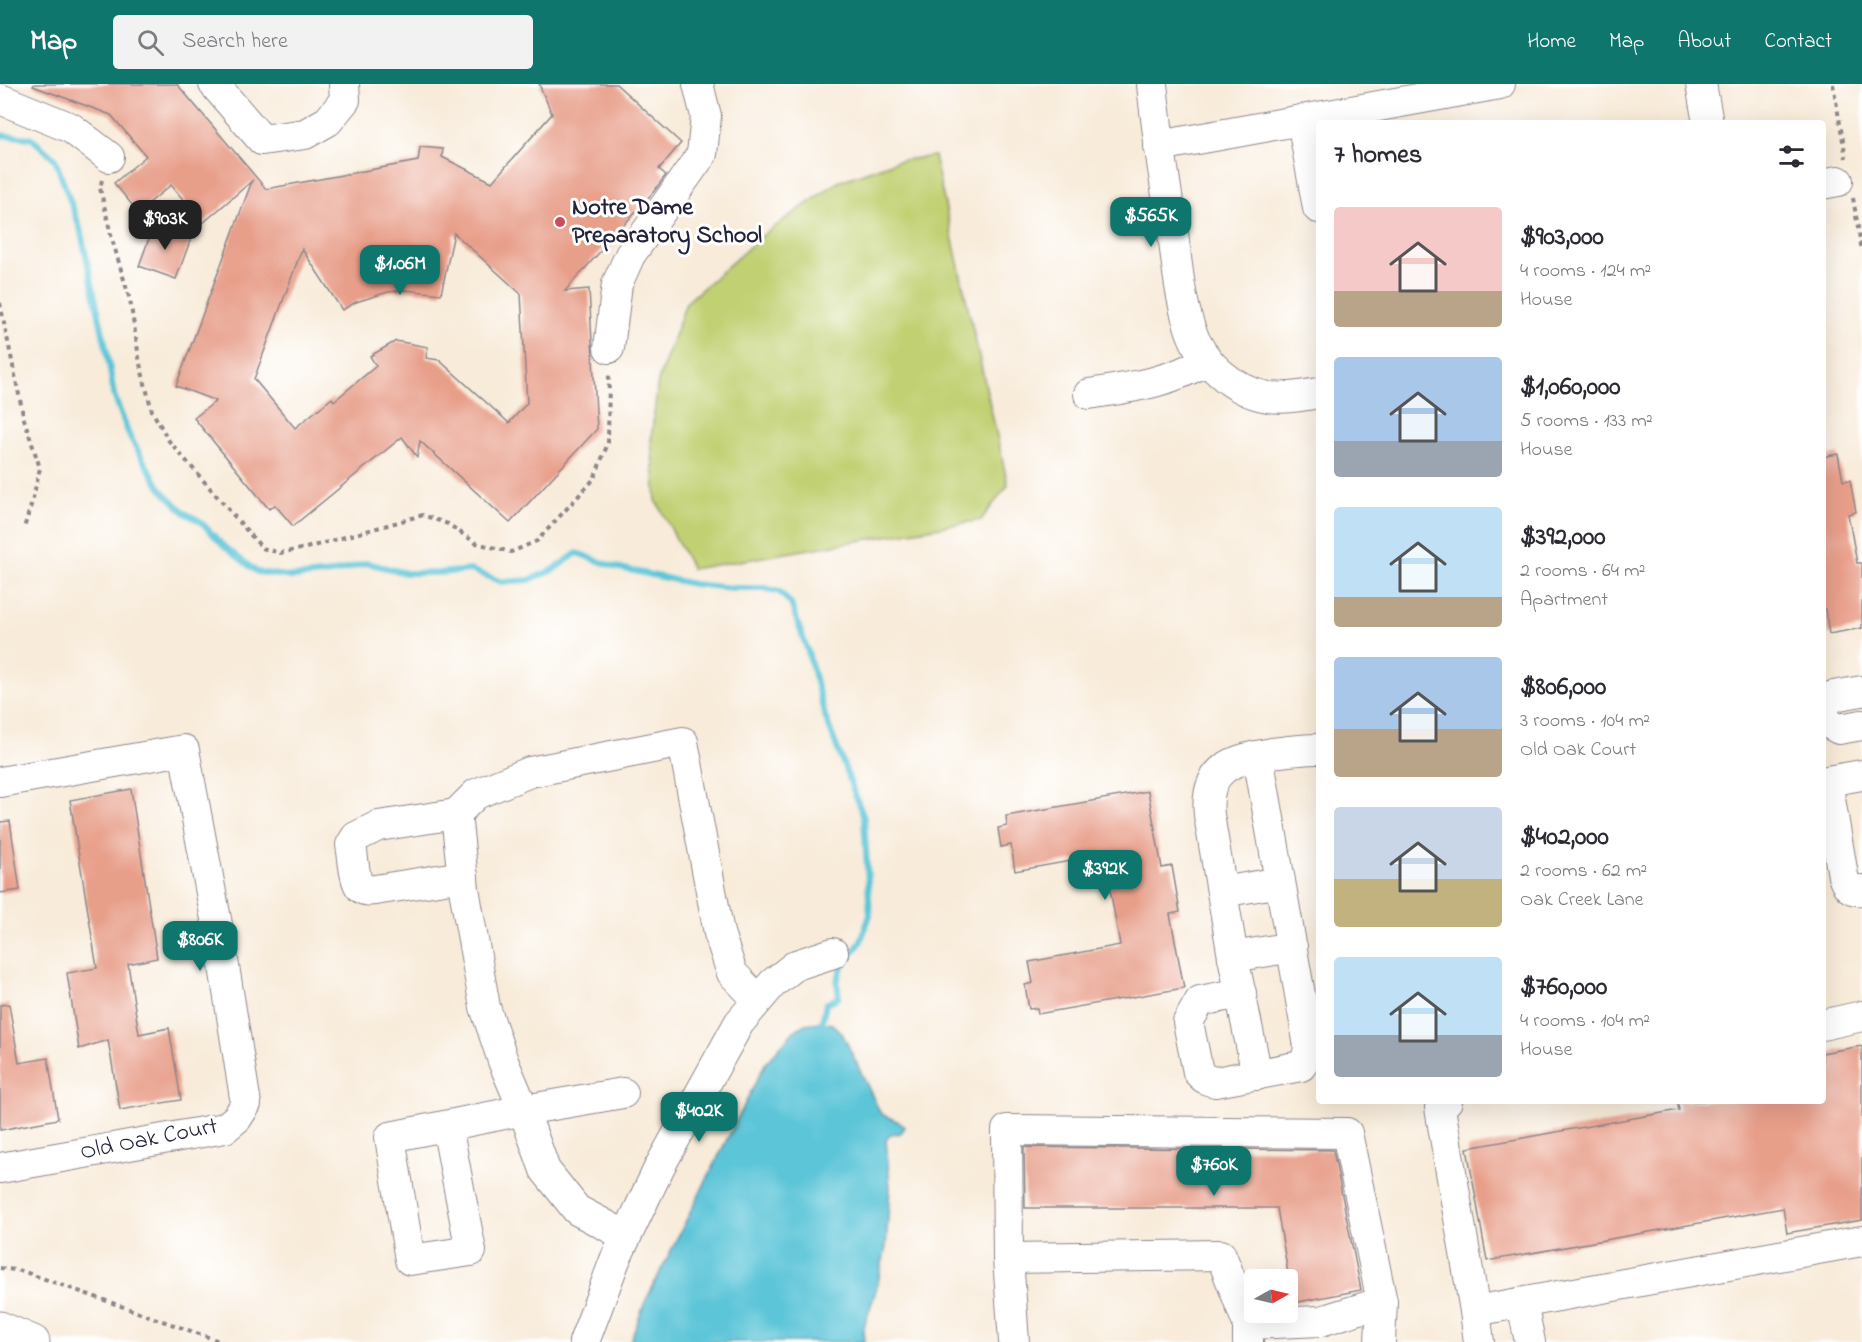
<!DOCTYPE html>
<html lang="en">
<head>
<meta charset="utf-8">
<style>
	body { margin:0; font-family:"Indie Flower",sans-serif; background:#f2f2f3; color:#2b2b33; height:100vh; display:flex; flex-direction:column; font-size:22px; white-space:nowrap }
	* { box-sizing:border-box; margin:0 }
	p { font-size:20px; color:#7c7c81 }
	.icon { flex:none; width:33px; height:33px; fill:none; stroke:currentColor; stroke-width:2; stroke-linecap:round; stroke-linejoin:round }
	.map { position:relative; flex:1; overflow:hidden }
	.details { position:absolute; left:1316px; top:36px; width:510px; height:984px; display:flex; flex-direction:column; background:#fff; border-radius:6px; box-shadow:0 6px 24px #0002 }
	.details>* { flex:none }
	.needle { width:39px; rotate:82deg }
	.fabs { position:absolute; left:1244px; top:1185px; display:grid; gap:12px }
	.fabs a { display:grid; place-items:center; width:54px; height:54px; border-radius:6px; background:#fff; box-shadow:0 6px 24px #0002; font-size:30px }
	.price { position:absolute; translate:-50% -51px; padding:0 14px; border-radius:12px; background:#0f766e; color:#fff; font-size:20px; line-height:39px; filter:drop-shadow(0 2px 3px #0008) }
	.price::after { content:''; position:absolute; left:50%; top:36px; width:18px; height:14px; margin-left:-9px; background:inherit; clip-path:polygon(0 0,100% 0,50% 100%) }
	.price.selected { background:#222; color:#fff }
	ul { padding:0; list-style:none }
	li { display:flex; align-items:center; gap:18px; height:150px; padding:0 18px }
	li span { display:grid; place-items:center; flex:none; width:168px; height:120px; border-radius:6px; color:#555 }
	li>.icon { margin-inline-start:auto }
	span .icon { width:72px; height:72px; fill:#fffc; stroke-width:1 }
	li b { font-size:26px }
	h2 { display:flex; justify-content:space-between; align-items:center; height:72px; padding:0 18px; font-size:26px }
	header { display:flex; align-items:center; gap:36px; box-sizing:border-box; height:84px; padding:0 30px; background:#0f766e; color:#fff }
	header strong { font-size:28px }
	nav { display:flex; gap:33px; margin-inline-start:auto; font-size:21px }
	.search { width:420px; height:54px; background:#f2f2f3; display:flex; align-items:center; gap:15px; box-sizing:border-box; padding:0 21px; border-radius:6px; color:#7c7c81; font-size:22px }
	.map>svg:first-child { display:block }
</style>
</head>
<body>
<header>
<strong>Map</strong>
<div class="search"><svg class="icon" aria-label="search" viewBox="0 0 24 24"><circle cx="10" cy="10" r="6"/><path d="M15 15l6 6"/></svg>Search here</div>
<nav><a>Home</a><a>Map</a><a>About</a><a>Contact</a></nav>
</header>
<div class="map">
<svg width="1862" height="1258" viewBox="0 0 1862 1258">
	<rect width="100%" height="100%" fill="#fff"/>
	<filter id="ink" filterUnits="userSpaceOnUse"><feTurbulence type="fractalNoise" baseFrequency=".0167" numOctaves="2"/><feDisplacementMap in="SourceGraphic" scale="12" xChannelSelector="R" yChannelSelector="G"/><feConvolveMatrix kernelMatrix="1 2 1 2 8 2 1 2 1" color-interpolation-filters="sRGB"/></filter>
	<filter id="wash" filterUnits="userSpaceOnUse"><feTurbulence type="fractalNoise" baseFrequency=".008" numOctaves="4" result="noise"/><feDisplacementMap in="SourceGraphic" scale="24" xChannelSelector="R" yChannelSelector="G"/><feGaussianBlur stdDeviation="1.35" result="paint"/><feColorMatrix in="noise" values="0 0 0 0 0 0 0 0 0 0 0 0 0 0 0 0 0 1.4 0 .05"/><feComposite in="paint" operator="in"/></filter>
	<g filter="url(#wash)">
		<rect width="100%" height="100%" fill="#f8ebd9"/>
		<path fill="#c1d072" stroke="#727956" stroke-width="1.5" d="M 934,72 L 1008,401 L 981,436 L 692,485 L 656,416 L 651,357 L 658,297 L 686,219 L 763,151 L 838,98 L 897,77 Z"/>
		<path fill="#5cc5d8" stroke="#3f748a" stroke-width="1.5" d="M 820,938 L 832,940 L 842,949 L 881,1030 L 899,1038 L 905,1043 L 901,1049 L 890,1051 L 886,1056 L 890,1103 L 886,1163 L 876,1206 L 863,1246 L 864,1258 L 630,1258 L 645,1218 L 765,980 L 794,947 L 805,940 Z"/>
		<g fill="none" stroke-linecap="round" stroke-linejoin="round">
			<path stroke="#5cc5d8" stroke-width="6" d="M 0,51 L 31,54 L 55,75 L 80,144 L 107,268 L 114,311 L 129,351 L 142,374 L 161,405 L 185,429 L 200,437 L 225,463 L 257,488 L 293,493 L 331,489 L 367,479 L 406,489 L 439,489 L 471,486 L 502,498 L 529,496 L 553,486 L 577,469 L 615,483 L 693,500 L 732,504 L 764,504 L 780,508 L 791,520 L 808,568 L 825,632 L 864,734 L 870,831 L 860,859 L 842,883 L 837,898 L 839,913 L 826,920 L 822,938"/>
		</g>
		<g id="blocks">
			<g fill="#e89f8a" fill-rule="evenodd">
				<path d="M 34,0 L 177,0 L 266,105 L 418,77 L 420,63 L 443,65 L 442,73 L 492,98 L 552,30 L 539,0 L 616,0 L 681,59 L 659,85 L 666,91 L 655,106 L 565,207 L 589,205 L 597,345 L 510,439 L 420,357 L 417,373 L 402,353 L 293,442 L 275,421 L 269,425 L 194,334 L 216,317 L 176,302 L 252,97 L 203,139 L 171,101 L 138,128 L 114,99 L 146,72 L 111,31 L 33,2 ZM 454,149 L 521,210 L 527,319 L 509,339 L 439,276 L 426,274 L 428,263 L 396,257 L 370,272 L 376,282 L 334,317 L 332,314 L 295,344 L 254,295 L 302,165 L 342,226 L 356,218 L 388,208 L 405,206 L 441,210 Z"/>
				<path d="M 155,138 L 192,152 L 176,195 L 139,182 Z"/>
				<path d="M 1838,370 L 1843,397 L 1850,396 L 1856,428 L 1848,430 L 1857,479 L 1862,479 L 1862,544 L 1829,550 L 1825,525 L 1822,526 L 1822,373 Z"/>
				<path d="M 131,705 L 157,874 L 128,880 L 139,950 L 169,944 L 181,1016 L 120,1026 L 108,956 L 79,965 L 67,889 L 97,884 L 70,716 Z"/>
				<path d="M 1148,707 L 1162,784 L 1172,782 L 1180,828 L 1170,830 L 1184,904 L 1038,930 L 1037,924 L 1029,925 L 1025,901 L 1033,899 L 1029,878 L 1120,861 L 1104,771 L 1015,787 L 1011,761 L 1001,763 L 998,744 L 1007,742 L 1006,732 Z"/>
				<path d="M 10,737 L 20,806 L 0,809 L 0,738 Z"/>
				<path d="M 9,920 L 19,979 L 48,974 L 58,1035 L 0,1046 L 0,921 Z"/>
				<path d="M 1862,962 L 1862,1136 L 1787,1149 L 1783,1124 L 1487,1177 L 1467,1064 L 1679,1026 L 1677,1017 L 1822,1017 L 1822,969 Z"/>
				<path d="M 1024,1063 L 1333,1066 L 1361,1206 L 1293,1219 L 1277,1124 L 1025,1124 Z"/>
			</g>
		</g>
	</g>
	<g filter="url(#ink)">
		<use href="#blocks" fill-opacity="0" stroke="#8d868a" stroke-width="1.5"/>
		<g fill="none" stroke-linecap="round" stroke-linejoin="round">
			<g stroke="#8d868a" stroke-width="32">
				<g id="minor">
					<path d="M 214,0 L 262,56 L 305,50 L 328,37 L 345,16 L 344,0"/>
					<path d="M 1152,0 C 1157,50 1165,100 1173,149 C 1177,181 1180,214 1190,244 C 1201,278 1233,307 1268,313 C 1285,315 1302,312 1318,309"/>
					<path d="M 1701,0 L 1708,39"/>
					<path d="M 0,15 L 71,44 L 109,73"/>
					<path d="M 1302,36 L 1318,124"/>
					<path d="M 1159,62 L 1500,0"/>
					<path d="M 1822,100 L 1838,97"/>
					<path d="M 609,264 L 617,200 L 630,171 L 702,70 L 706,32 L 698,0"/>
					<path d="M 1089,310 C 1132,303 1169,299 1207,276"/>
					<path d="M 1822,624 L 1833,612 L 1862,607"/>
					<path d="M 1822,636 L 1839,645 L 1862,641"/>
					<path d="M 1862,691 L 1827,697 L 1843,792 C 1846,802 1851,807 1862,806"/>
					<path d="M 0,698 L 184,666 L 219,851 L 246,1020 L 237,1034 L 225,1044 L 0,1084"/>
					<path d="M 456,730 L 378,742 L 356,753 L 351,761 C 353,770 354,797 361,804 C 365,808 370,806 375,806 L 463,792"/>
					<path d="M 1222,808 L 1280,798"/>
					<path d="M 1233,873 L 1292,863"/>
					<path d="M 1241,909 L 1200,917 L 1188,938 L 1198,988 C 1204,995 1208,997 1216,998 L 1301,982 C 1307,975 1308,971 1309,962 L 1258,672"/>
					<path d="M 1822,941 L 1862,932"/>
					<path d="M 1257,991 L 1233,873 L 1209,731 C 1204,683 1233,676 1272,669 C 1288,667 1303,665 1318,665"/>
					<path d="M 1447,1017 L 1440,1024 L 1475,1227"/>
					<path d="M 447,1042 L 471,1167 L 410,1176 L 390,1053 L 524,1026 L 623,1009"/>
					<path d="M 626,1152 L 577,1126 L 545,1086 L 522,1022 L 503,977 L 485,923 L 464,805 L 456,730 L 476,710 L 530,688 L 683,658 L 719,849 L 732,889 L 758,916"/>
					<path d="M 1008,1174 L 1014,1258"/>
					<path d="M 1522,1219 L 1530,1258"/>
					<path d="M 584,1258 L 615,1176 L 660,1082 L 739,939 L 773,899 L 796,881 L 833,869"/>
					<path d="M 1248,1258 L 1248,1240 L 1221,1171 L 1008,1174 L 1007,1046 L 1347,1049 L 1382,1218 L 1321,1237 L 1248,1240"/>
					<path d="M 1380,1258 L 1382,1218"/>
					<path d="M 1479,1258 L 1475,1227 L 1862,1157"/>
				</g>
			</g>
			<g stroke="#8d868a" stroke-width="35">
				<path id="major" d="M 0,1244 L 33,1258"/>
			</g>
			<g stroke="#8d868a" stroke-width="4" stroke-dasharray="4.5 4.5" stroke-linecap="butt">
				<path d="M 1833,0 L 1846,74"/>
				<path d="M 102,96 L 100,104 L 112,155 L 130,216 L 140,280 L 152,327 L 169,357 L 262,464 L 280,469 L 306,464 L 423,431 L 448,440 L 476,459 L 511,468 L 537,457 L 594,395 L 608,359 L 609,289"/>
				<path d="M 1853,114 L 1862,167"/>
				<path d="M 0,219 L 24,335 L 40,384 L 32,418 L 24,444"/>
				<path d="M 0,1184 L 22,1187 L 222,1258"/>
			</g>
			<use href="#minor" stroke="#fff" stroke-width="30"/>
			<use href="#major" stroke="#fff" stroke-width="33"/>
		</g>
	</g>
	<circle fill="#d1495b" stroke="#fff" stroke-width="2" cx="560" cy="138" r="6"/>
	<g text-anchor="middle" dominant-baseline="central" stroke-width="6" stroke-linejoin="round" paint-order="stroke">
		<g font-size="24" font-weight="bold" fill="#22223b" stroke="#fff" text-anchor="start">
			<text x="572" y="124">Notre Dame<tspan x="572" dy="28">Preparatory School</tspan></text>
		</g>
		<g font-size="24" fill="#22223b" stroke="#fff">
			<text transform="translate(149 1056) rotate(-11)">Old Oak Court</text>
		</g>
	</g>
</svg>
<div class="fabs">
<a><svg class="needle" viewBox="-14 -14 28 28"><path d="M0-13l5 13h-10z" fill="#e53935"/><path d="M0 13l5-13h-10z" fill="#7c7c81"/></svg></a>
</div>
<b class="price" style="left:1151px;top:164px">$565K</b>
<b class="price selected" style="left:165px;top:167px">$903K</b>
<b class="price" style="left:400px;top:212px">$1.06M</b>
<b class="price" style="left:1105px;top:817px">$392K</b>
<b class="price" style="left:200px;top:888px">$806K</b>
<b class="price" style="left:699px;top:1059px">$402K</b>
<b class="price" style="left:1214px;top:1113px">$760K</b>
<section class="details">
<h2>7 homes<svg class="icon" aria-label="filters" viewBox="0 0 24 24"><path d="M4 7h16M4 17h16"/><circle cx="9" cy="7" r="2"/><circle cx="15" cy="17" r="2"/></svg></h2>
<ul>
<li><span style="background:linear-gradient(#f6c9c9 70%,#b9a48a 0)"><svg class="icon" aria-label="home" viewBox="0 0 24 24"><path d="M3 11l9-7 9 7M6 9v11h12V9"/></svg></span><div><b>$903,000</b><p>4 rooms · 124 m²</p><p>House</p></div></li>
<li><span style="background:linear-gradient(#a9c7e8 70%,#9aa5b1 0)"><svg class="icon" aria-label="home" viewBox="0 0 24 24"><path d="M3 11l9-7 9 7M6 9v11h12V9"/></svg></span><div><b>$1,060,000</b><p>5 rooms · 133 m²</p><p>House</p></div></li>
<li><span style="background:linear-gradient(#bfe0f5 75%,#b9a48a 0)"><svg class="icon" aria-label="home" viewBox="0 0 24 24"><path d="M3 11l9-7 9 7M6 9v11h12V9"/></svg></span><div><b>$392,000</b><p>2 rooms · 64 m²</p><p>Apartment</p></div></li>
<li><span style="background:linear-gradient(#a9c7e8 60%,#b9a48a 0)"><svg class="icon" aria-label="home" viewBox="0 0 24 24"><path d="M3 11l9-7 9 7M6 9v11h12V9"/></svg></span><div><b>$806,000</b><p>3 rooms · 104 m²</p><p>Old Oak Court</p></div></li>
<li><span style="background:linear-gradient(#c9d6e8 60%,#c2b280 0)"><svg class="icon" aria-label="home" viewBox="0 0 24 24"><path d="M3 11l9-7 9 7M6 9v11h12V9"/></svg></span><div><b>$402,000</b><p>2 rooms · 62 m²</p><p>Oak Creek Lane</p></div></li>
<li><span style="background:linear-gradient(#bfe0f5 65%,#9aa5b1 0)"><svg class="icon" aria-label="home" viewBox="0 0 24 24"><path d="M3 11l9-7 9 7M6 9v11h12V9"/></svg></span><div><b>$760,000</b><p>4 rooms · 104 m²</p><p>House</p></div></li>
</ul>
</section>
</div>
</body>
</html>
